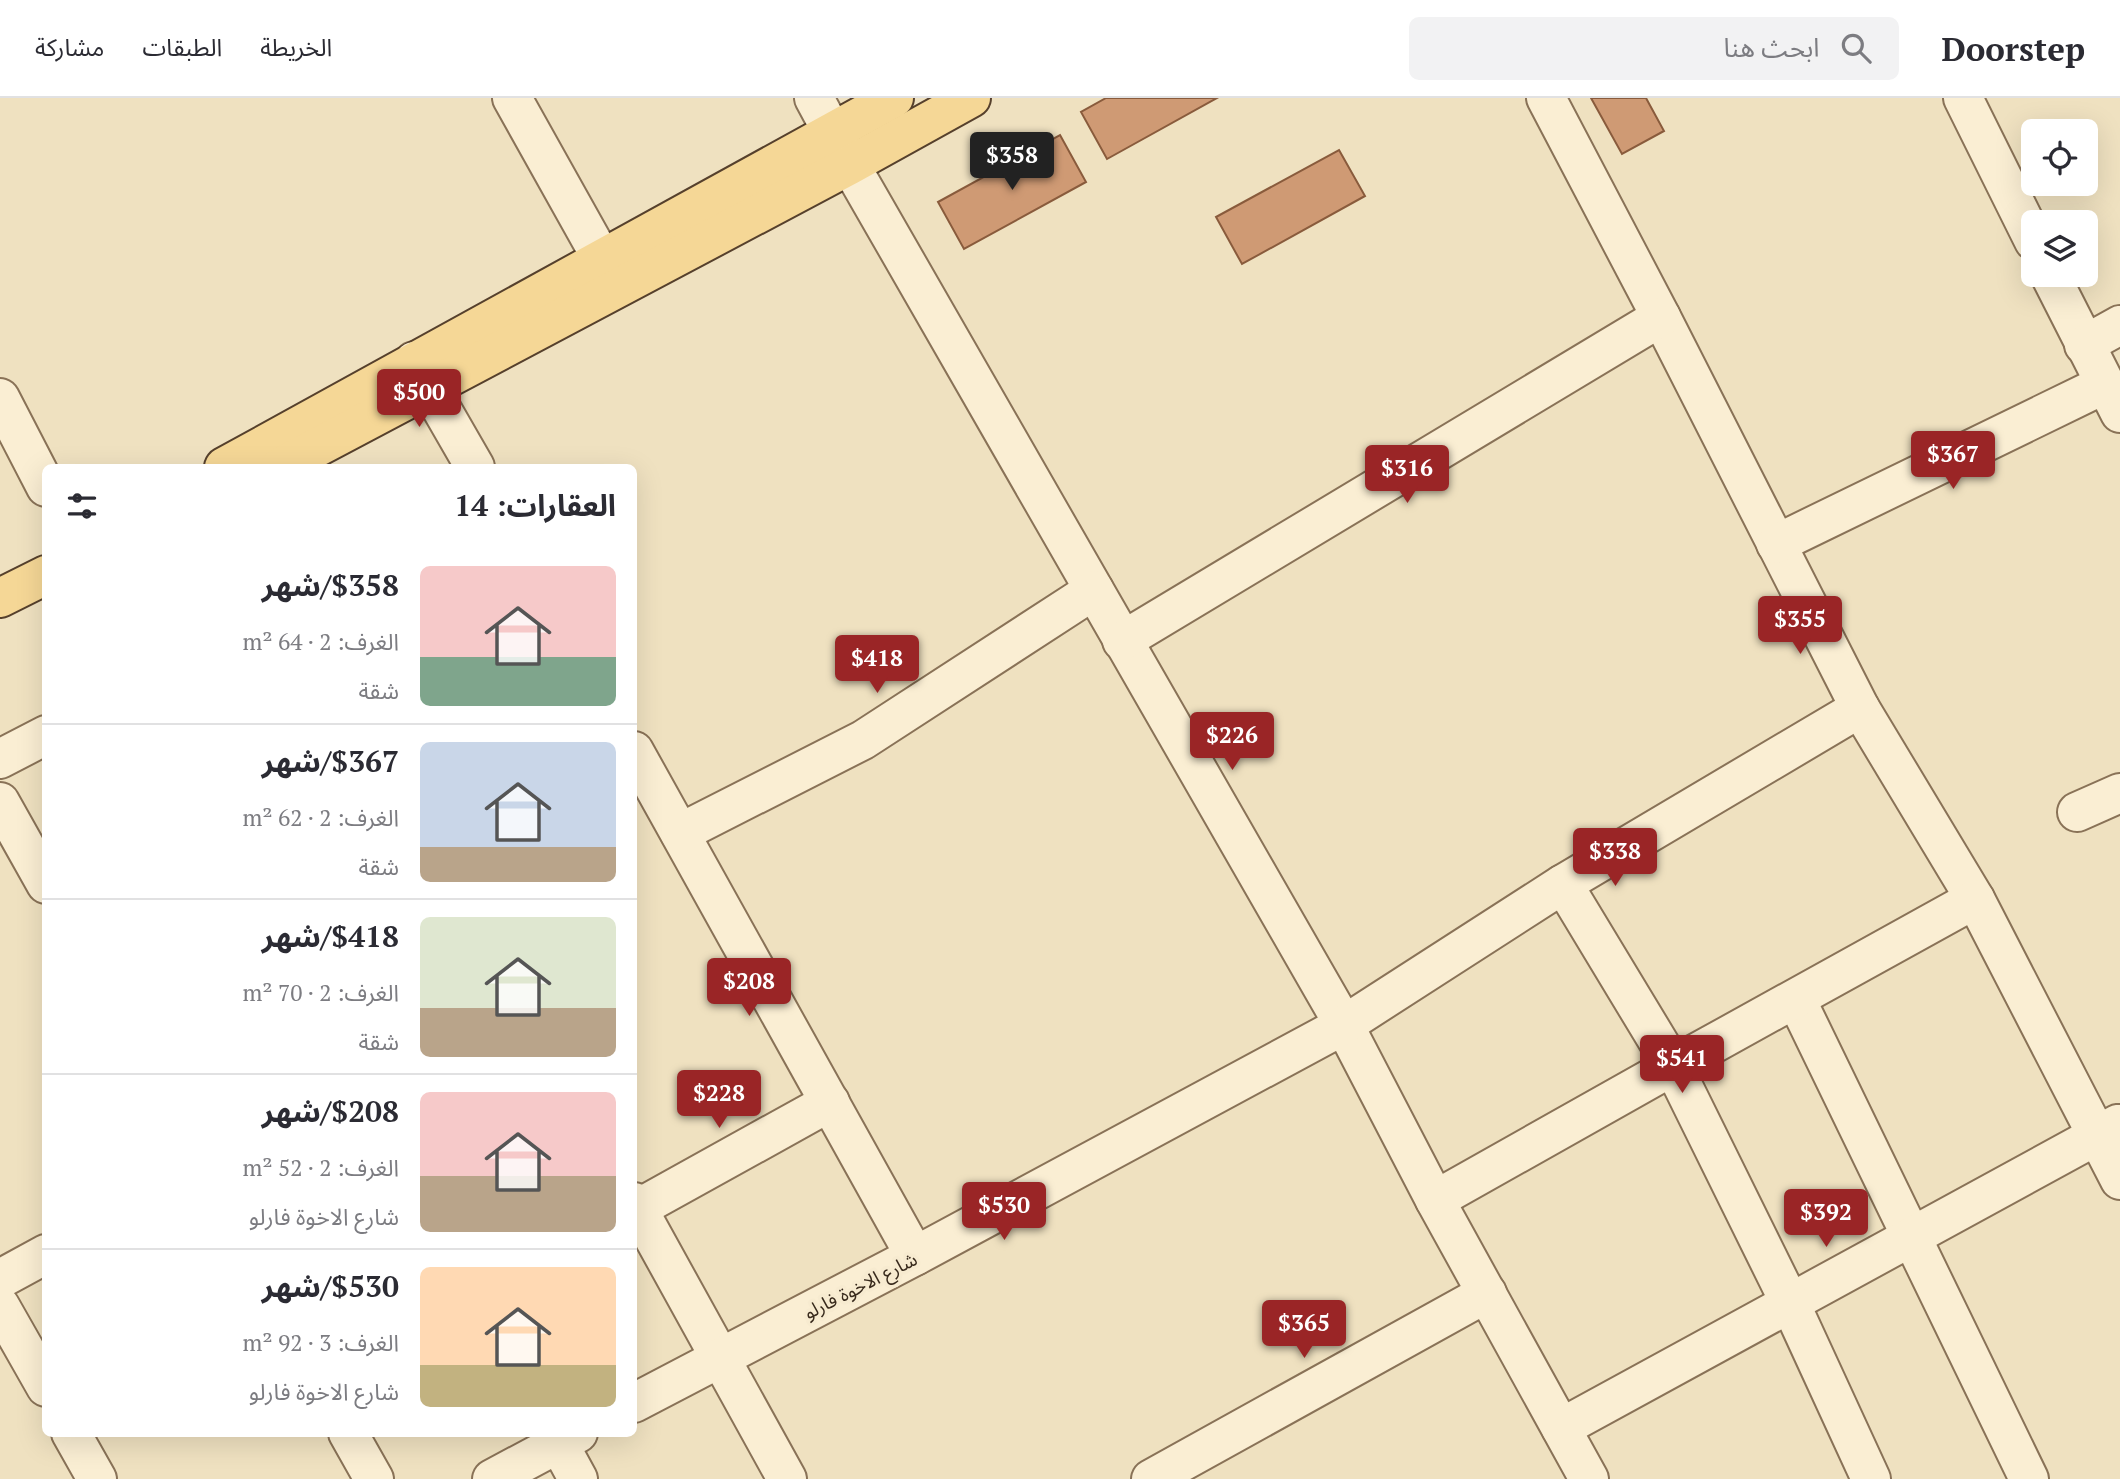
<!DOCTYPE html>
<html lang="ar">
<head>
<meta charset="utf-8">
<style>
	body { margin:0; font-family:"PT Serif","Noto Sans Arabic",serif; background:#f2f2f3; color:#2b2b33; direction:rtl; height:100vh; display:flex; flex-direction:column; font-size:26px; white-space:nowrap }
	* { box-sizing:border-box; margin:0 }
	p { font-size:23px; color:#7c7c81 }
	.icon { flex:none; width:38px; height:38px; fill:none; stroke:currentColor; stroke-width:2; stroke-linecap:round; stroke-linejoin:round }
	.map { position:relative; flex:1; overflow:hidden; direction:ltr }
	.drawer { position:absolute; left:42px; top:366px; width:595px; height:973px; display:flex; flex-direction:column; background:#fff; border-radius:10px; box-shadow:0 7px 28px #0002; direction:rtl }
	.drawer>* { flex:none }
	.controls { position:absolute; left:2021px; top:21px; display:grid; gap:14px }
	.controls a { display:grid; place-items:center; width:77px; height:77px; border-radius:10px; background:#fff; box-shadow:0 7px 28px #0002; font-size:35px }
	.price { position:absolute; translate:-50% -60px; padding:0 16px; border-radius:7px; background:#9a2526; color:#fff; font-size:23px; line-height:46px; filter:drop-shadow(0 2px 4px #0008) }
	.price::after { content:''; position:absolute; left:50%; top:42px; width:21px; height:16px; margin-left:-10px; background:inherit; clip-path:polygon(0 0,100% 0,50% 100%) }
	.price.active { background:#222; color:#fff }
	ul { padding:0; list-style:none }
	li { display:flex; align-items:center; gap:21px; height:175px; padding:0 21px }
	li+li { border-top:2px solid #e1e1e2 }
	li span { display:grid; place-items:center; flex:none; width:196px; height:140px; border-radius:10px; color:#555 }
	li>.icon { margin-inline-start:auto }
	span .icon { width:84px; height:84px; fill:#fffc; stroke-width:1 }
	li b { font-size:30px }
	h2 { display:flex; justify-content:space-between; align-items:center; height:84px; padding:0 21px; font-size:30px }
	header { display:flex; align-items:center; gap:42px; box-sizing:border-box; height:98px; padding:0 35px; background:#fff; border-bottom:2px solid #e1e1e2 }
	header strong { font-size:33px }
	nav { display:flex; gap:38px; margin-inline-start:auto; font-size:24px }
	.search { width:490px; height:63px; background:#f2f2f3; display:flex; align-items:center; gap:18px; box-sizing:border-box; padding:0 24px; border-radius:10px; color:#7c7c81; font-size:26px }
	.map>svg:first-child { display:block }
</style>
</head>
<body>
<header>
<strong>Doorstep</strong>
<div class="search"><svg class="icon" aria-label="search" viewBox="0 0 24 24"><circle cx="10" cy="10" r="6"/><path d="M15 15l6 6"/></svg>ابحث هنا</div>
<nav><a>الخريطة</a><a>الطبقات</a><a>مشاركة</a></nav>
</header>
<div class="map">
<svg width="2120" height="1381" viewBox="0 0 2120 1381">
	<rect width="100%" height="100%" fill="#efe1c0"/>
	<g fill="#cf9a74" stroke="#895b3c" stroke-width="2">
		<path d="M 1106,0 L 1217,0 L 1107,61 L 1081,14 Z"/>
		<path d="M 1591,0 L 1646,0 L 1664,33 L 1622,56 Z"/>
		<path d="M 1060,37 L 1086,84 L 964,151 L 938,104 Z"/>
		<path d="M 1339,52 L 1365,98 L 1242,166 L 1216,119 Z"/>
	</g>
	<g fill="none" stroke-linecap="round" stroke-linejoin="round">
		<g stroke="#897257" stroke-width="42">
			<g id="street">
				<path d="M 512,0 L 602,161"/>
				<path d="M 814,0 L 850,67 L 1344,927 L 1435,1102 L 1589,1381"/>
				<path d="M 1546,0 L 1661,219 L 1860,610 L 1975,801 L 2120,1082"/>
				<path d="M 1963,0 L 2034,143"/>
				<path d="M 2050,177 L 2120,315"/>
				<path d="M 2084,247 L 2120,227"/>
				<path d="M 414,263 L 475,369"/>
				<path d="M 0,300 L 46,389"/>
				<path d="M 1776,446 L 2105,286"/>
				<path d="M 1122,543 L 1661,219"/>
				<path d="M 634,653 L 915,1158"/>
				<path d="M 0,661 L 46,637"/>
				<path d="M 0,704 L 46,786"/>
				<path d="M 2077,714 L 2120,695"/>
				<path d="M 680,735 L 863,642 L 1094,492"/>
				<path d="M 1796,901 L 2029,1381"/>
				<path d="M 1435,1102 L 1673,968 L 1563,786"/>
				<path d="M 634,1104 L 787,1381"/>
				<path d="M 637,1111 L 830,1004"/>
				<path d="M 0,1181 L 46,1156"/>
				<path d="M 0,1208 L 46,1289"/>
				<path d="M 634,1305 L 915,1158 L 1344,927 L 1563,786 L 1860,610"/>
				<path d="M 1561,1330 L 2118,1026"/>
				<path d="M 71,1335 L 97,1381"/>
				<path d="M 348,1335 L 374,1381"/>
				<path d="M 553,1335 L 578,1381"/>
				<path d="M 492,1381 L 578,1335"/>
				<path d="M 1151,1381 L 1487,1195"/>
				<path d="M 1871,1381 L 1790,1205 L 1673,968 L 1975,801"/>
			</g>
		</g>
		<g stroke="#56402c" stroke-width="42">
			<g id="primary">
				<path d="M 224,369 L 894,0"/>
				<path d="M 280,369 L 850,67 L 971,0"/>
				<path d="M 0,500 L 46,477"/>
			</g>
		</g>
		<use href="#street" stroke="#faeed3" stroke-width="38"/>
		<use href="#primary" stroke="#f5d796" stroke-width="38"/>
	</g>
	<g text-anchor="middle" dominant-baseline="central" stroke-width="7" stroke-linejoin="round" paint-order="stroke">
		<g font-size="19" fill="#382a1c" stroke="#f7ebd0">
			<text transform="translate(860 1187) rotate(-27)">شارع الاخوة فارلو</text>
		</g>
	</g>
</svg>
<div class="controls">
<a><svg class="icon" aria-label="locate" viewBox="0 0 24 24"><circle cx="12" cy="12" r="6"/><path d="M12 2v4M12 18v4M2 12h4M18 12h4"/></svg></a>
<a><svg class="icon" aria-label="layers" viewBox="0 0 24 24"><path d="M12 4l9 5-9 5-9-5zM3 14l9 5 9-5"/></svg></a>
</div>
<b class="price active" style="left:1012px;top:94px">$358</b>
<b class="price" style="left:419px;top:331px">$500</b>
<b class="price" style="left:1953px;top:393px">$367</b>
<b class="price" style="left:1407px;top:407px">$316</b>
<b class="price" style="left:1800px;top:558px">$355</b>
<b class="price" style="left:877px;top:597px">$418</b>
<b class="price" style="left:1232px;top:674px">$226</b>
<b class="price" style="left:1615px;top:790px">$338</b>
<b class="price" style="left:749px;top:920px">$208</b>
<b class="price" style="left:1682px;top:997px">$541</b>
<b class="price" style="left:719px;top:1032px">$228</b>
<b class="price" style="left:1004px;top:1144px">$530</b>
<b class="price" style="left:1826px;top:1151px">$392</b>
<b class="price" style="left:1304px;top:1262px">$365</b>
<section class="drawer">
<h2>العقارات: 14<svg class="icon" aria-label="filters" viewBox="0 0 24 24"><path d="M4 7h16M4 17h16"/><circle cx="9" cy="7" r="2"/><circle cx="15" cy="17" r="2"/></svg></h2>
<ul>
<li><span style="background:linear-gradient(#f6c9c9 65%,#7fa58c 0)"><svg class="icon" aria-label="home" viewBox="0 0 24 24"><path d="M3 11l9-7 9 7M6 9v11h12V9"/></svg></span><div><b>$358/شهر</b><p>الغرف: 2 · 64 m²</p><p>شقة</p></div></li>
<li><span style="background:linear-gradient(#c9d6e8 75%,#b9a48a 0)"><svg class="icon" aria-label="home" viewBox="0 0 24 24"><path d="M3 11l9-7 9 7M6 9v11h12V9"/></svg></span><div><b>$367/شهر</b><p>الغرف: 2 · 62 m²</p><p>شقة</p></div></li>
<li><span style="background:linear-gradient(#dfe7d0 65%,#b9a48a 0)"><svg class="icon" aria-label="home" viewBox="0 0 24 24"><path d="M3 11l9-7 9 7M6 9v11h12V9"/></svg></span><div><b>$418/شهر</b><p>الغرف: 2 · 70 m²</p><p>شقة</p></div></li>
<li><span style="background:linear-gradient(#f6c9c9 60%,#b9a48a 0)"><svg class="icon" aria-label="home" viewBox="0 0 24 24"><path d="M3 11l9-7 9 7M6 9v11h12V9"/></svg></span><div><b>$208/شهر</b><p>الغرف: 2 · 52 m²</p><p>شارع الاخوة فارلو</p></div></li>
<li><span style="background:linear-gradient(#ffd9b3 70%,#c2b280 0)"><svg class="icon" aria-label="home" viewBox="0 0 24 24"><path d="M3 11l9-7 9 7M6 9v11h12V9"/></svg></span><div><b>$530/شهر</b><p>الغرف: 3 · 92 m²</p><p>شارع الاخوة فارلو</p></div></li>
</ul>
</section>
</div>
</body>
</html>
